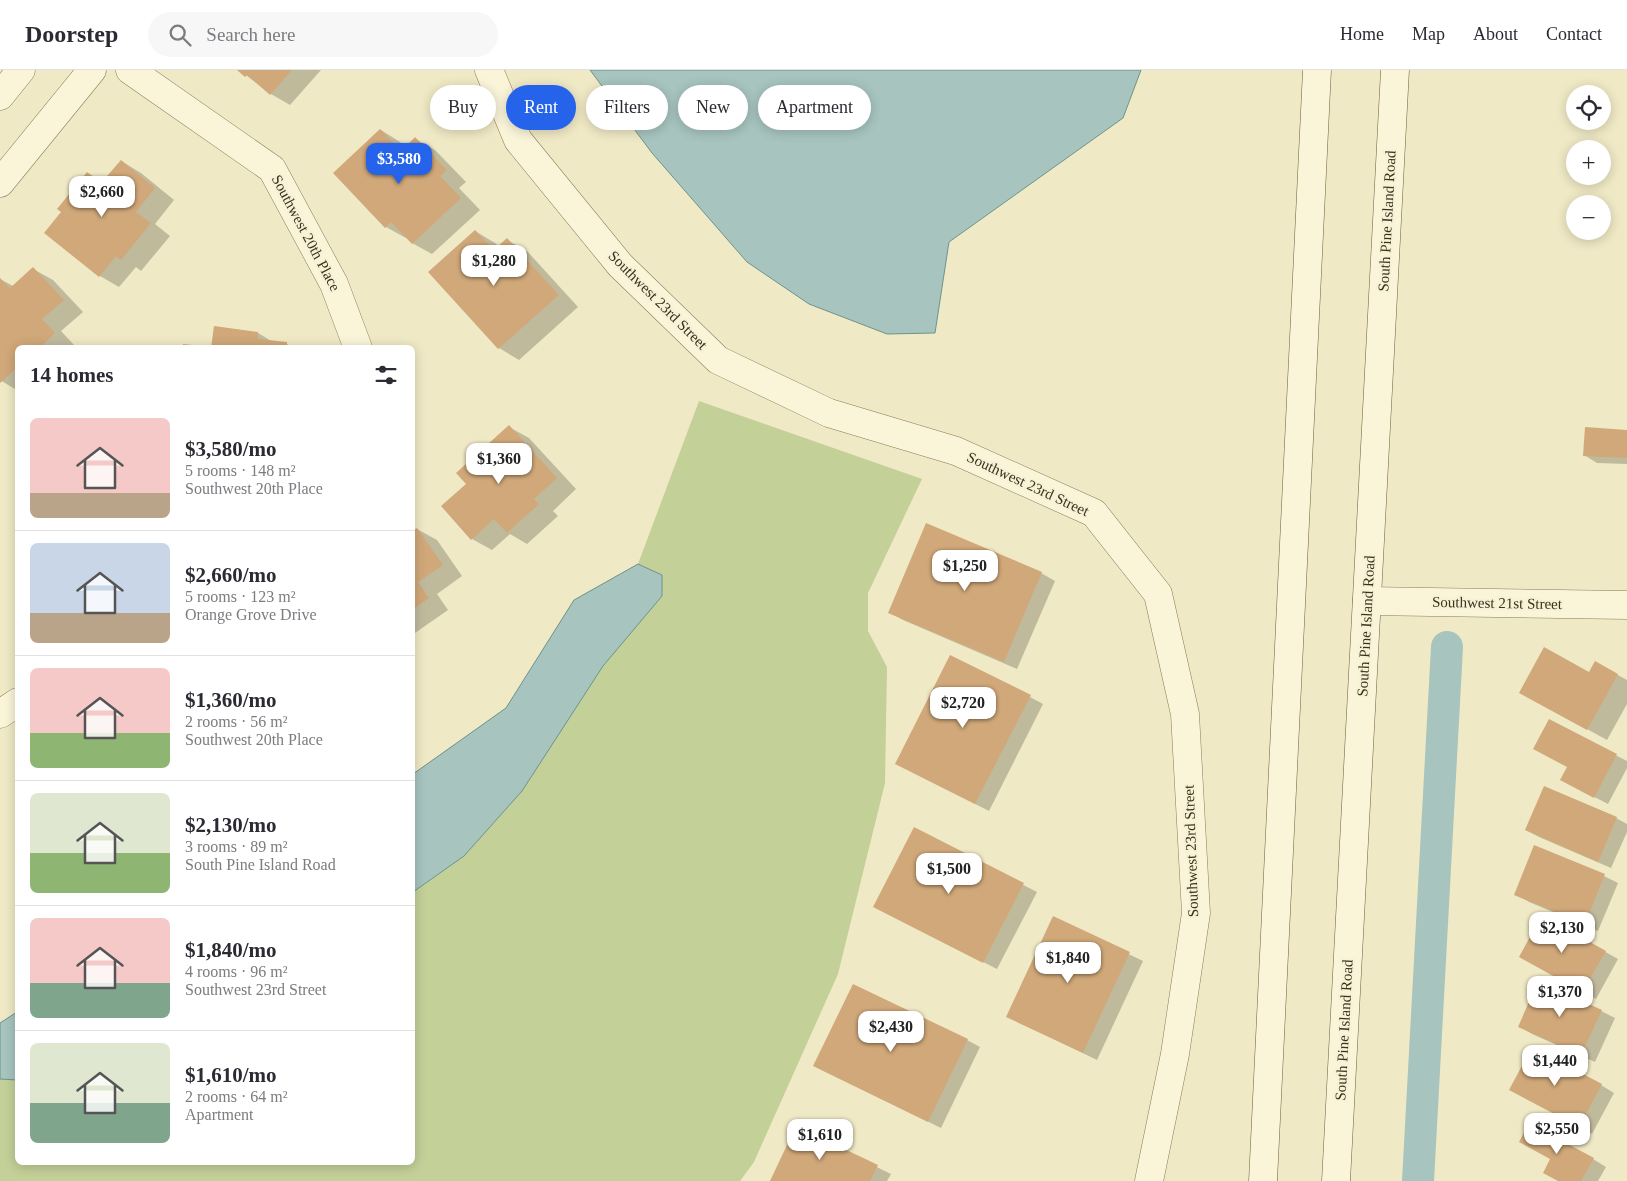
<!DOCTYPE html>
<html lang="en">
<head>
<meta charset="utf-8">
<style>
	body { margin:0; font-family:"Times New Roman",serif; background:#f7f7f7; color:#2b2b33; height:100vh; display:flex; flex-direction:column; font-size:19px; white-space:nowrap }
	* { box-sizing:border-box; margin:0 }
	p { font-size:16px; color:#7c7c81 }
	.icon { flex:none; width:28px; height:28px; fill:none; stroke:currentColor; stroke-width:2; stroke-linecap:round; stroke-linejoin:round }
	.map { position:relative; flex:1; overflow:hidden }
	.drawer { position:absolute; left:15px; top:275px; width:400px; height:820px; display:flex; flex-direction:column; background:#fff; border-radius:8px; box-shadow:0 2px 12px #0003 }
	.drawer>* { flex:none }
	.hud { position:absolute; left:430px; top:15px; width:475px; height:45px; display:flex; gap:10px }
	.fabs { position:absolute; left:1566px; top:15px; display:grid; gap:10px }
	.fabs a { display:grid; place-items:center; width:45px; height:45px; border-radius:50%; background:#fff; box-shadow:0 2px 12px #0003; font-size:25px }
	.price { position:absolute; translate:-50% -42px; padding:0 11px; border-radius:10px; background:#fff; color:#222; font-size:16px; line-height:32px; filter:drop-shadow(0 1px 2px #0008) }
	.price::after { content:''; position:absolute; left:50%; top:30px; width:15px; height:11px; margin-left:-8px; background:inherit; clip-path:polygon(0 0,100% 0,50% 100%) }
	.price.active { background:#2563eb; color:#fff }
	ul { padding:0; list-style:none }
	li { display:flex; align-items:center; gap:15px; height:125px; padding:0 15px }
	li+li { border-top:1px solid #e1e1e2 }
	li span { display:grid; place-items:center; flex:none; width:140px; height:100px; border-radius:8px; color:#555 }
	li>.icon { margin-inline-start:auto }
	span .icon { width:60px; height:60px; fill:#fffc; stroke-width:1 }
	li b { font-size:21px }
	h2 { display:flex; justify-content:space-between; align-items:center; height:60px; padding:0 15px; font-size:21px }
	.chip { padding:0 18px; border-radius:22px; background:#fff; box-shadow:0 2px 12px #0003; font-size:18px; line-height:45px }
	.chip.active { background:#2563eb; color:#fff }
	header { display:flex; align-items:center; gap:30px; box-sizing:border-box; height:70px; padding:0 25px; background:#fff; border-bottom:1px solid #e1e1e2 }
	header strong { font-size:24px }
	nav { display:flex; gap:28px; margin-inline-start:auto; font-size:18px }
	.search { width:350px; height:45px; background:#f7f7f7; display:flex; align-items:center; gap:12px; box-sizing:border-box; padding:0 18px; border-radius:28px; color:#7c7c81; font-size:19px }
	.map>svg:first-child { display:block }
</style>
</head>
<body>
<header>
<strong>Doorstep</strong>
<div class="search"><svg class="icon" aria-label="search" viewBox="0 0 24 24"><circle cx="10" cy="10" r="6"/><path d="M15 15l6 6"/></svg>Search here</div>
<nav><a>Home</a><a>Map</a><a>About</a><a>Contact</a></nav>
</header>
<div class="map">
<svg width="1627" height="1111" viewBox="0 0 1627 1111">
	<rect width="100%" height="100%" fill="#f0e9c5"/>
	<path fill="#c3d098" d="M 699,331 L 922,409 L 868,523 L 868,561 L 887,597 L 885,713 L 838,904 L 754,1092 L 740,1111 L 0,1111 L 0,953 L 17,942 L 18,1092 L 412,1092 L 413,704 L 506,638 L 574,530 L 638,494 Z"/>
	<g fill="#a7c4bf" stroke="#6d938e">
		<path d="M 590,0 L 1141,0 L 1123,48 L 949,172 L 935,263 L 887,264 L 809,234 L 747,192 L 652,83 Z"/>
		<path d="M 638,494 L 662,505 L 662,526 L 603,596 L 522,721 L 464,786 L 413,822 L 413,704 L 506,638 L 574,530 Z"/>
		<path d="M 17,942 L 17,1010 L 0,1009 L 0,953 Z"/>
	</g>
	<g fill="#0003">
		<path d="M 239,0 L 321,0 L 290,35 L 271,24 Z"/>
		<path d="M 381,60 L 400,72 L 406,78 L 415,69 L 435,80 L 466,112 L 459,118 L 480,140 L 432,184 L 412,173 L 407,167 L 406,168 L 386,157 L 335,103 Z"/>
		<path d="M 121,91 L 141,103 L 174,130 L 155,154 L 170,166 L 141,201 L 136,197 L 119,217 L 100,206 L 88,103 L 104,113 Z"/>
		<path d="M 475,161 L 495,173 L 499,177 L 507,170 L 527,181 L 578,237 L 519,290 L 499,278 L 430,202 Z"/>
		<path d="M 33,199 L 53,210 L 83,242 L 61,261 L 74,275 L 71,278 L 18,278 L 18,321 L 0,310 L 0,209 L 13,216 Z"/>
		<path d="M 258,263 L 273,272 L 287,274 L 294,278 L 213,278 Z"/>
		<path d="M 509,357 L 529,368 L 576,419 L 553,441 L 558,446 L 527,474 L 510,464 L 492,480 L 472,469 Z"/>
		<path d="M 1627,361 L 1627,394 L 1597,393 L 1584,385 Z"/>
		<path d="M 417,459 L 437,470 L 462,506 L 437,524 L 448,540 L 412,565 L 412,462 Z"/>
		<path d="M 1041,503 L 1055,511 L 1017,599 L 903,550 L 889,542 Z"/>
		<path d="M 1596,593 L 1627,610 L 1627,634 L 1607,670 L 1541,634 L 1589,603 Z"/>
		<path d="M 1030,627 L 1043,634 L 989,741 L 910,701 Z"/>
		<path d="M 1549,651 L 1627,691 L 1627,698 L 1608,734 L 1575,717 L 1568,697 Z"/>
		<path d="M 1616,748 L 1627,754 L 1627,762 L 1611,798 L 1539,767 L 1526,760 Z"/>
		<path d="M 915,759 L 1037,822 L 997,899 L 888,844 Z"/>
		<path d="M 1535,777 L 1604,806 L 1618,813 L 1598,861 L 1529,832 L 1516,824 Z"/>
		<path d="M 1543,847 L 1618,889 L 1596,929 L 1520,886 Z"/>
		<path d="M 1054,848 L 1143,891 L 1097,990 L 1008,947 Z"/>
		<path d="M 1601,941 L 1615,948 L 1595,992 L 1532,964 L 1519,956 Z"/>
		<path d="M 967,970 L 980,977 L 941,1058 L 814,996 Z"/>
		<path d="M 1601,1015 L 1614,1023 L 1592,1064 L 1524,1027 Z"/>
		<path d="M 797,1058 L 891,1104 L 887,1111 L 771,1111 Z"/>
		<path d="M 1593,1089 L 1606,1097 L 1598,1111 L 1560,1111 Z"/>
	</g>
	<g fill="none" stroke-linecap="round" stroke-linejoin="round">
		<path stroke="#a7c4bf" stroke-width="32" d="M 1418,1111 L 1447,577"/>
	</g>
	<g fill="#d0a879">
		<path d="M 237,0 L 292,0 L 270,25 L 247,5 L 245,7 Z"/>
		<path d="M 380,59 L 401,81 L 415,67 L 447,100 L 440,106 L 461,128 L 412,174 L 391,152 L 385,158 L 333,103 Z"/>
		<path d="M 121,90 L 155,118 L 136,142 L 151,153 L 121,190 L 116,186 L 99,207 L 44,163 L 61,142 L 57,139 L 87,102 L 101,113 Z"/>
		<path d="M 475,160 L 494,180 L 507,168 L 559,225 L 498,279 L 428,202 Z"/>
		<path d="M 33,197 L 64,230 L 42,249 L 55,263 L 39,278 L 18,278 L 18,297 L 0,313 L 0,208 L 10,218 Z"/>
		<path d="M 214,256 L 258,262 L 258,269 L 287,272 L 287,278 L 211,278 Z"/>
		<path d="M 183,274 L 201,276 L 200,278 L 183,278 Z"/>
		<path d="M 509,355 L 557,408 L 534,429 L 539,434 L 507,463 L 494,449 L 471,470 L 441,436 L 466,414 L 456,403 Z"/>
		<path d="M 1585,357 L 1627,360 L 1627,388 L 1583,386 Z"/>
		<path d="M 926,453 L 1042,502 L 1004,592 L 888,543 Z"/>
		<path d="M 417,458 L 443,495 L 418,512 L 429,528 L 412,540 L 412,461 Z"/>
		<path d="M 1544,577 L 1589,602 L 1595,591 L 1618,604 L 1587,660 L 1519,623 Z"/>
		<path d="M 950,585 L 1031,625 L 975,734 L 895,694 Z"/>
		<path d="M 1549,649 L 1617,684 L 1594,728 L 1560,710 L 1567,697 L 1533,679 Z"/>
		<path d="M 1544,716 L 1617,747 L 1598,792 L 1525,760 Z"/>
		<path d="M 914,757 L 1024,813 L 983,893 L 873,837 Z"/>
		<path d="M 1534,775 L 1605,804 L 1585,854 L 1514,825 Z"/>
		<path d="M 1542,845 L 1606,881 L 1582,922 L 1519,887 Z"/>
		<path d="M 1053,846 L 1130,882 L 1083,983 L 1006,947 Z"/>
		<path d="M 1538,911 L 1602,940 L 1581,985 L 1518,957 Z"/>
		<path d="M 853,914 L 968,969 L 928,1052 L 813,996 Z"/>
		<path d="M 1532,977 L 1602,1014 L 1579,1057 L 1509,1020 Z"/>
		<path d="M 1529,1053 L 1594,1088 L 1581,1111 L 1558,1111 L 1543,1103 L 1550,1089 L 1519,1072 Z"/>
		<path d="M 796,1056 L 878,1095 L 870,1111 L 770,1111 Z"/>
	</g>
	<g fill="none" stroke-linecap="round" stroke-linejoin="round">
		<g stroke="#8d7b5a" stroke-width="29">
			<g id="minor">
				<path d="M 130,0 L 272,99 L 334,214 L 358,278"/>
				<path d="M 489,0 L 518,70 L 620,195 L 718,290 L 829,343 L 956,381 L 1094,443 L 1158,524 L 1185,644 L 1196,843 L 1175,984 L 1149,1111"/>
				<path d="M 0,26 L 21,0"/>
				<path d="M 0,113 L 92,0"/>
				<path d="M 1367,531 L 1627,535"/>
				<path d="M 0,644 L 18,632"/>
			</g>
		</g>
		<g stroke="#6f5c3d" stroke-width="29">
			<g id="secondary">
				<path d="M 1263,1111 L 1317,0"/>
				<path d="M 1336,1111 L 1395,0"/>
			</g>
		</g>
		<use href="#minor" stroke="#faf4d9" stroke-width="28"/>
		<use href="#secondary" stroke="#faf4d9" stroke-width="28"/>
	</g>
	<g text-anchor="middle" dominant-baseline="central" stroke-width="4.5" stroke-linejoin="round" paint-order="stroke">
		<g font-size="15" fill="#3c301f" stroke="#f7f2d5">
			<text transform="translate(1387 151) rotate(-87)">South Pine Island Road</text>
			<text transform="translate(306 163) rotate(62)">Southwest 20th Place</text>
			<text transform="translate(658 230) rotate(45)">Southwest 23rd Street</text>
			<text transform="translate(1028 414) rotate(25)">Southwest 23rd Street</text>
			<text transform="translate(1497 533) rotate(1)">Southwest 21st Street</text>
			<text transform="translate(1366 556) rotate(-87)">South Pine Island Road</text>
			<text transform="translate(1191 781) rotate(-92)">Southwest 23rd Street</text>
			<text transform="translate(1344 960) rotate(-87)">South Pine Island Road</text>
		</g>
	</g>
</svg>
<div class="fabs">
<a><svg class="icon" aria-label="locate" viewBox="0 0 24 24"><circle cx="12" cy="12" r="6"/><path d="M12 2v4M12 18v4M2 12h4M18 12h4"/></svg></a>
<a>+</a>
<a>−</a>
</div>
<b class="price active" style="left:399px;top:115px">$3,580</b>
<b class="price" style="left:102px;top:148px">$2,660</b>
<b class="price" style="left:494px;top:217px">$1,280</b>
<b class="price" style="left:499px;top:415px">$1,360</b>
<b class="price" style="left:965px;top:522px">$1,250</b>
<b class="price" style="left:963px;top:659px">$2,720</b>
<b class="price" style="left:949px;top:825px">$1,500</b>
<b class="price" style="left:1562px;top:884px">$2,130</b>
<b class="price" style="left:1068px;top:914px">$1,840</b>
<b class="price" style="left:1560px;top:948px">$1,370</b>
<b class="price" style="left:891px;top:983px">$2,430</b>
<b class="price" style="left:1555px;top:1017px">$1,440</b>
<b class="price" style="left:1557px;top:1085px">$2,550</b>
<b class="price" style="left:820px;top:1091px">$1,610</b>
<div class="hud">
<a class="chip">Buy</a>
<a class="chip active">Rent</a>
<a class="chip">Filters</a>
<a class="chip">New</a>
<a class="chip">Apartment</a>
</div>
<section class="drawer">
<h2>14 homes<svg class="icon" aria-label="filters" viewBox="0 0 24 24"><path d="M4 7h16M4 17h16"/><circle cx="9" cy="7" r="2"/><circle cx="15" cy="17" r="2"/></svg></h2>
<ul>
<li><span style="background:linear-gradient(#f6c9c9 75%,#b9a48a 0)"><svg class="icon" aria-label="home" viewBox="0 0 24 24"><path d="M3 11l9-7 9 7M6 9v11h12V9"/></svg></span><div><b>$3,580/mo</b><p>5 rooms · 148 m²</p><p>Southwest 20th Place</p></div></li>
<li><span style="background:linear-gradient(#c9d6e8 70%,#b9a48a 0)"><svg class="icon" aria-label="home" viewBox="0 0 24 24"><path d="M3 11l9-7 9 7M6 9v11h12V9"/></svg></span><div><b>$2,660/mo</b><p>5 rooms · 123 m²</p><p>Orange Grove Drive</p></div></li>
<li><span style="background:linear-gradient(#f6c9c9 65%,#8fb573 0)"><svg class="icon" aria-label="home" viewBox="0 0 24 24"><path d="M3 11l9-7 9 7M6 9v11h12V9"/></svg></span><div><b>$1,360/mo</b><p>2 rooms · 56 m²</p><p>Southwest 20th Place</p></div></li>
<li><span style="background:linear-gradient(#dfe7d0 60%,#8fb573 0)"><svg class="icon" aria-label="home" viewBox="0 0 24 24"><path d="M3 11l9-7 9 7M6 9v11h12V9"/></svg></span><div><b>$2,130/mo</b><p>3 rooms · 89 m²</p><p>South Pine Island Road</p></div></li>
<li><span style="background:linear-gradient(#f6c9c9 65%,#7fa58c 0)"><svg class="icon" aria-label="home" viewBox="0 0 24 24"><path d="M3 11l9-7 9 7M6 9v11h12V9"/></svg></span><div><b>$1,840/mo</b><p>4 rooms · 96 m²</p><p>Southwest 23rd Street</p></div></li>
<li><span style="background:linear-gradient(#dfe7d0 60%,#7fa58c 0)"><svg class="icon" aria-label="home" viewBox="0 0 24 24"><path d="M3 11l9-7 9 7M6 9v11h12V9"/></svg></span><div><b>$1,610/mo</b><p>2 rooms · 64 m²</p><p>Apartment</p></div></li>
</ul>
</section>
</div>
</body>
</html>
